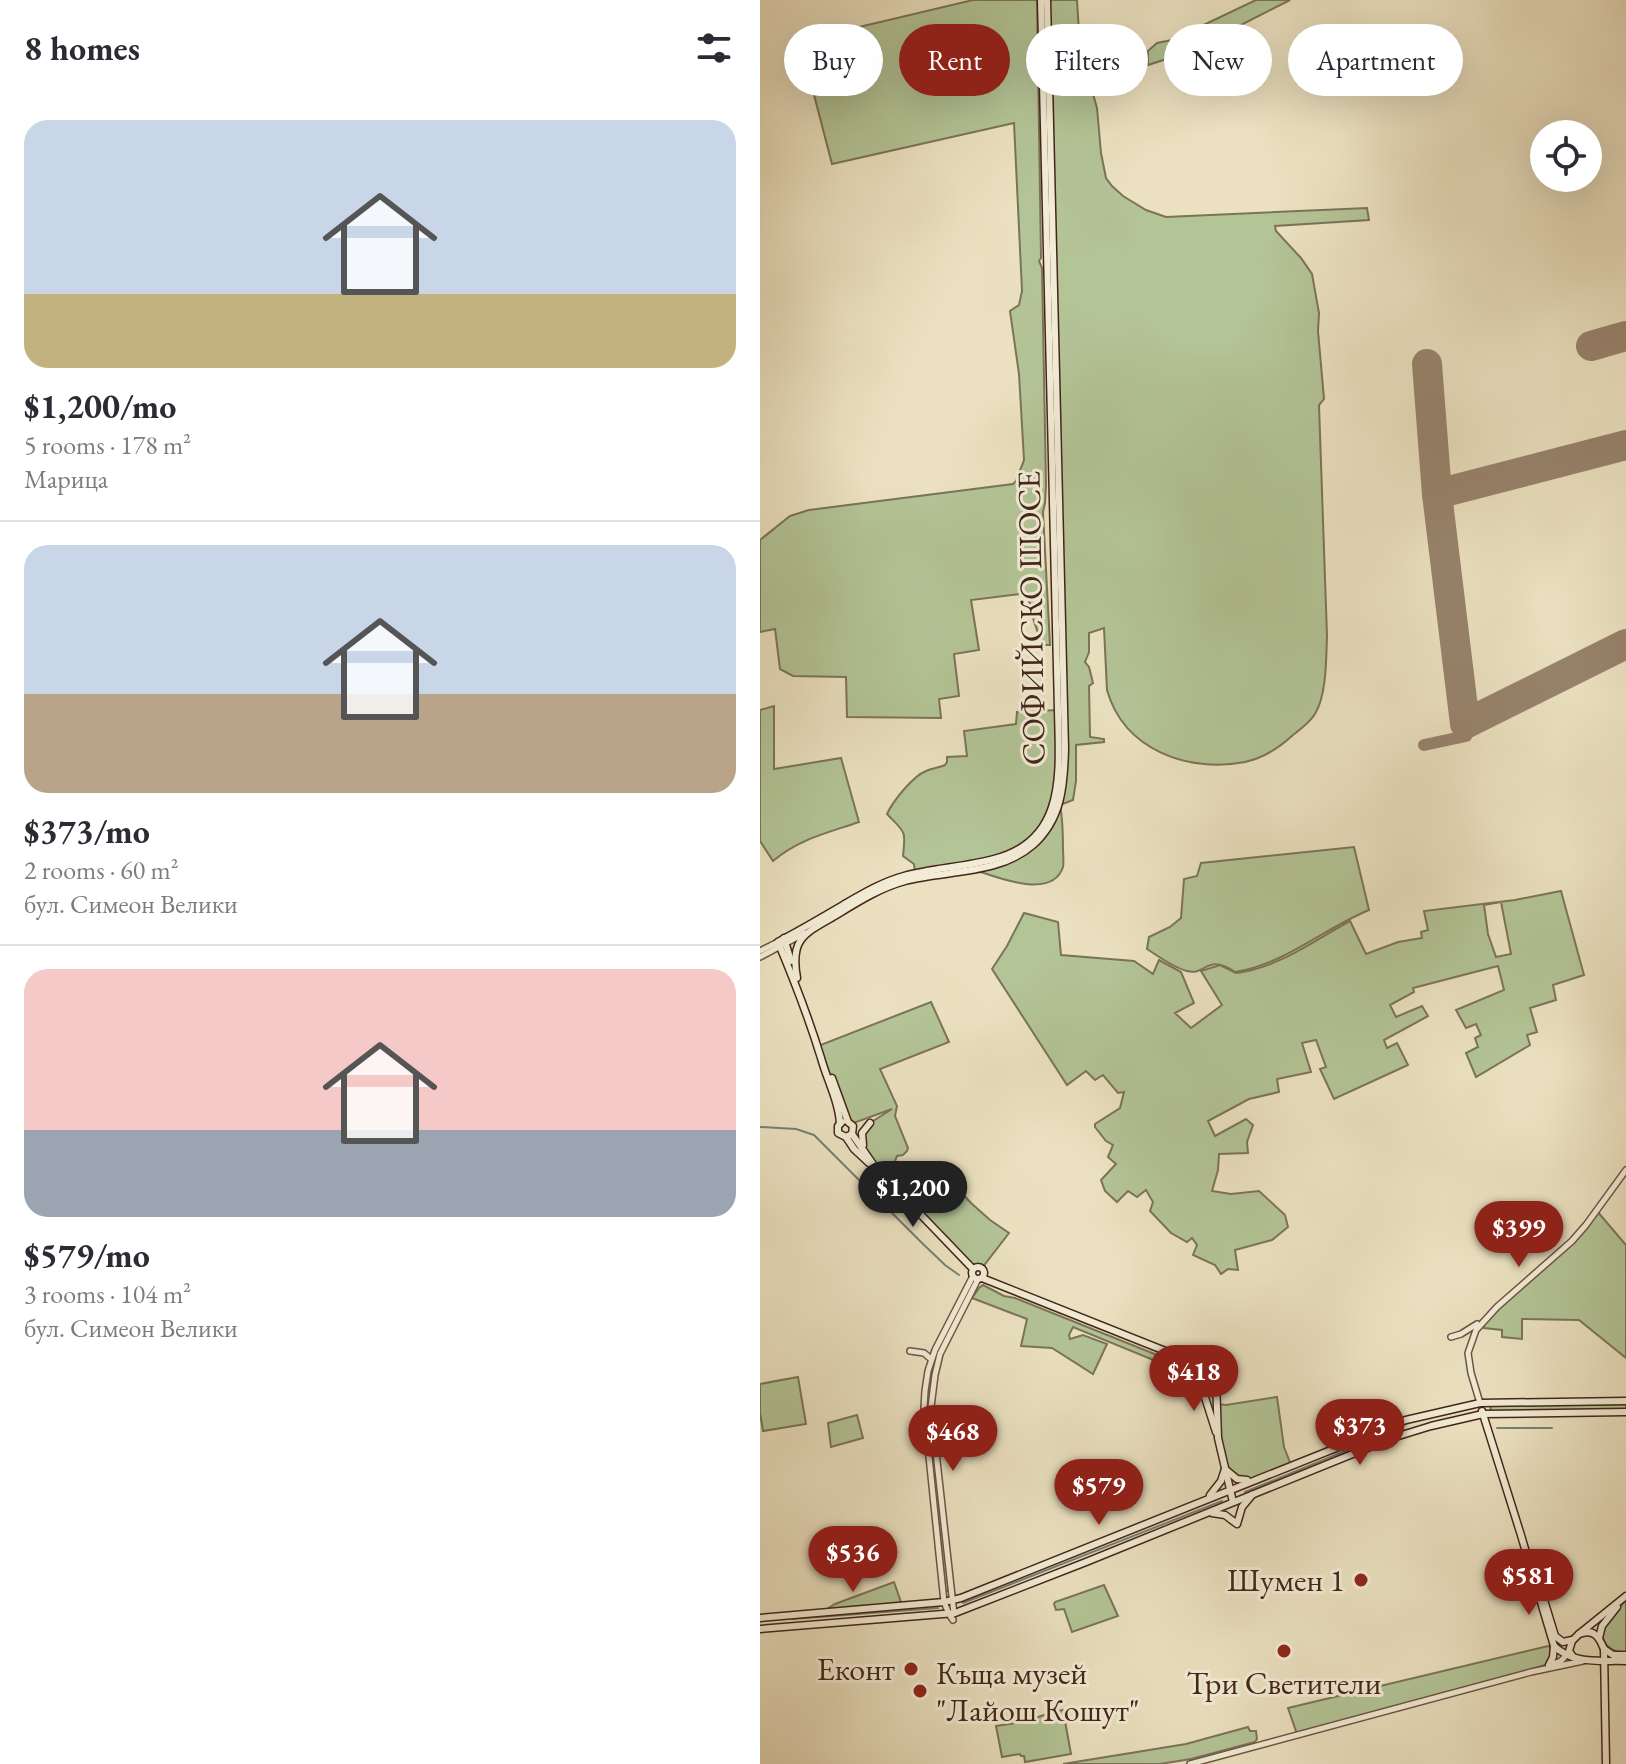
<!DOCTYPE html>
<html lang="en">
<head>
<meta charset="utf-8">
<style>
	body { margin:0; font-family:"EB Garamond",serif; background:#f7f7f7; color:#2b2b33; height:100vh; display:flex; flex-direction:column; font-size:30px; white-space:nowrap }
	* { box-sizing:border-box; margin:0 }
	p { font-size:26px; color:#7c7c81 }
	.icon { flex:none; width:44px; height:44px; fill:none; stroke:currentColor; stroke-width:2; stroke-linecap:round; stroke-linejoin:round }
	.map { position:relative; flex:1; overflow:hidden }
	.sheet { display:flex; flex-direction:column; background:#fff; width:760px }
	.sheet>* { flex:none }
	.banner { position:absolute; left:24px; top:24px; width:722px; height:72px; display:flex; gap:16px }
	.fabs { position:absolute; left:770px; top:120px; display:grid; gap:16px }
	.fabs a { display:grid; place-items:center; width:72px; height:72px; border-radius:50%; background:#fff; box-shadow:0 8px 32px #0002; font-size:40px }
	.price { position:absolute; translate:-50% -68px; padding:0 18px; border-radius:28px; background:#8f2418; color:#fff; font-size:26px; line-height:52px; filter:drop-shadow(0 2px 4px #0008) }
	.price::after { content:''; position:absolute; left:50%; top:48px; width:24px; height:18px; margin-left:-12px; background:inherit; clip-path:polygon(0 0,100% 0,50% 100%) }
	.price.selected { background:#222; color:#fff }
	ul { padding:0; list-style:none }
	li { display:grid; align-content:center; gap:16px; height:424px; padding:0 24px }
	li+li { border-top:2px solid #e1e1e2 }
	li span { display:grid; place-items:center; height:248px; border-radius:24px; color:#555 }
	li>.icon { margin-inline-start:auto }
	span .icon { width:144px; height:144px; fill:#fffc; stroke-width:1 }
	li b { font-size:34px }
	h2 { display:flex; justify-content:space-between; align-items:center; height:96px; padding:0 24px; font-size:34px }
	.pill { padding:0 28px; border-radius:36px; background:#fff; box-shadow:0 8px 32px #0002; font-size:28px; line-height:72px }
	.pill.selected { background:#8f2418; color:#fff }
	main { display:flex; flex:1; min-height:0 }
	.map>svg:first-child { display:block }
</style>
</head>
<body>
<main>
<section class="sheet">
<h2>8 homes<svg class="icon" aria-label="filters" viewBox="0 0 24 24"><path d="M4 7h16M4 17h16"/><circle cx="9" cy="7" r="2"/><circle cx="15" cy="17" r="2"/></svg></h2>
<ul>
<li><span style="background:linear-gradient(#c9d6e8 70%,#c2b280 0)"><svg class="icon" aria-label="home" viewBox="0 0 24 24"><path d="M3 11l9-7 9 7M6 9v11h12V9"/></svg></span><div><b>$1,200/mo</b><p>5 rooms · 178 m²</p><p>Марица</p></div></li>
<li><span style="background:linear-gradient(#c9d6e8 60%,#b9a48a 0)"><svg class="icon" aria-label="home" viewBox="0 0 24 24"><path d="M3 11l9-7 9 7M6 9v11h12V9"/></svg></span><div><b>$373/mo</b><p>2 rooms · 60 m²</p><p>бул. Симеон Велики</p></div></li>
<li><span style="background:linear-gradient(#f6c9c9 65%,#9aa5b1 0)"><svg class="icon" aria-label="home" viewBox="0 0 24 24"><path d="M3 11l9-7 9 7M6 9v11h12V9"/></svg></span><div><b>$579/mo</b><p>3 rooms · 104 m²</p><p>бул. Симеон Велики</p></div></li>
</ul>
</section>
<div class="map">
<svg width="866" height="1764" viewBox="0 0 866 1764">
	<rect width="100%" height="100%" fill="#ebe1c0"/>
	<filter id="stains"><feTurbulence type="fractalNoise" baseFrequency=".0025" numOctaves="4"/><feColorMatrix values="0 0 0 0 .2 0 0 0 0 .09 0 0 0 0 .02 0 0 0 .5 -.17"/></filter>
	<radialGradient id="worn" r=".72"><stop offset=".6" stop-color="#630" stop-opacity="0"/><stop offset="1" stop-color="#630" stop-opacity=".3"/></radialGradient>
	<g fill="#b3c496" stroke="#7b7458" stroke-width="2" fill-rule="evenodd">
		<path d="M 213,0 L 277,0 L 281,258 L 279,261 L 282,268 L 286,485 L 285,503 L 283,512 L 290,645 L 282,645 L 271,612 L 268,593 L 211,600 L 219,650 L 194,654 L 199,696 L 179,699 L 181,718 L 87,717 L 86,677 L 33,676 L 20,669 L 15,629 L 0,632 L 0,540 L 30,516 L 49,510 L 253,484 L 256,481 L 264,460 L 259,374 L 250,311 L 259,305 L 262,291 L 254,123 L 72,164 L 40,41 Z"/>
		<path d="M 287,0 L 317,0 L 320,49 L 337,108 L 341,153 L 346,178 L 352,186 L 363,196 L 386,210 L 406,217 L 607,208 L 609,220 L 515,226 L 516,231 L 541,258 L 552,274 L 559,313 L 558,331 L 564,399 L 559,405 L 567,636 C 566,658 567,694 555,714 C 550,722 541,729 533,735 C 520,747 503,758 485,762 C 428,773 364,750 347,690 L 344,628 L 329,633 L 329,652 L 325,662 L 329,667 L 333,683 L 329,686 L 330,737 L 344,739 L 344,742 L 316,745 L 316,781 L 313,800 L 300,805 C 303,820 303,834 303,849 C 303,854 304,862 303,867 C 292,901 234,876 212,869 L 234,864 L 273,845 L 304,784 Z"/>
		<path d="M 496,0 L 530,0 L 428,52 L 388,65 L 388,51 L 397,43 L 412,40 Z"/>
		<path d="M 14,706 L 14,769 L 81,758 L 99,822 C 67,833 39,839 13,861 L 0,841 L 0,710 Z"/>
		<path d="M 298,710 L 298,784 L 279,831 L 246,855 L 155,873 L 154,864 L 143,856 C 146,829 145,833 127,814 C 133,801 153,776 166,771 C 172,768 179,768 185,765 L 187,762 L 187,757 L 207,756 L 204,731 L 256,724 L 257,712 Z"/>
		<path d="M 594,847 L 609,910 C 563,929 525,964 475,972 C 446,953 447,976 427,971 C 414,968 398,956 387,949 L 389,937 L 410,927 L 421,918 L 424,879 L 437,876 L 441,863 Z"/>
		<path d="M 801,891 L 824,975 L 793,985 L 796,1000 L 770,1008 L 777,1032 L 767,1035 L 770,1045 L 716,1077 L 706,1053 L 718,1047 L 715,1038 L 721,1035 L 716,1024 L 706,1028 L 696,1010 L 744,990 L 738,966 L 653,988 L 654,992 L 630,1005 L 636,1017 L 662,1006 L 668,1016 L 624,1040 L 627,1048 L 637,1043 L 648,1065 L 574,1099 L 560,1069 L 566,1067 L 556,1040 L 542,1043 L 551,1072 L 517,1079 L 519,1092 L 489,1099 L 448,1121 L 455,1136 L 486,1119 L 493,1125 L 487,1142 L 488,1153 L 459,1154 L 458,1170 L 452,1191 L 471,1194 L 499,1191 L 525,1215 L 528,1227 L 512,1240 L 475,1250 L 478,1270 L 468,1269 L 461,1274 L 455,1265 L 433,1255 L 437,1245 L 432,1238 L 427,1242 L 411,1233 L 390,1211 L 393,1202 L 386,1190 L 377,1197 L 368,1191 L 357,1202 L 345,1191 L 341,1180 L 356,1164 L 348,1157 L 353,1145 L 346,1141 L 335,1127 L 335,1124 L 360,1108 L 364,1092 L 358,1093 L 343,1075 L 335,1080 L 326,1071 L 307,1085 L 232,969 L 247,946 L 264,913 L 298,922 L 301,955 L 374,961 L 393,974 L 399,960 L 421,972 L 434,1003 L 415,1013 L 431,1028 L 462,1005 L 441,971 L 460,965 L 476,973 C 520,967 553,941 590,921 L 606,954 L 638,942 L 662,938 L 661,932 L 668,930 L 664,911 L 755,900 ZM 741,902 L 751,954 L 736,957 L 728,934 L 724,905 Z"/>
		<path d="M 171,1002 L 189,1042 L 120,1069 L 137,1106 L 135,1116 L 148,1148 L 147,1151 L 143,1155 L 137,1156 L 134,1164 L 124,1170 L 122,1174 L 107,1156 L 101,1136 L 110,1123 L 132,1109 L 91,1124 L 88,1122 L 58,1046 Z"/>
		<path d="M 162,1166 L 165,1166 L 187,1177 L 211,1203 L 230,1220 L 249,1233 L 222,1268 L 217,1266 L 213,1269 L 141,1195 L 144,1192 L 142,1185 L 148,1179 L 153,1179 Z"/>
		<path d="M 837,1211 L 866,1245 L 866,1358 L 819,1320 L 762,1319 L 762,1339 L 742,1337 L 742,1330 L 724,1328 L 724,1319 L 797,1255 Z"/>
		<path d="M 223,1285 L 244,1296 L 255,1298 L 402,1357 L 419,1370 L 416,1371 L 395,1364 L 396,1361 L 313,1327 L 309,1335 L 310,1339 L 323,1335 L 347,1344 L 333,1374 L 292,1348 L 261,1346 L 267,1319 L 212,1298 L 219,1288 Z"/>
		<path d="M 177,1352 L 178,1354 L 171,1407 L 189,1591 L 183,1591 L 164,1406 L 172,1360 Z"/>
		<path d="M 38,1377 L 46,1424 L 3,1431 L 0,1413 L 0,1384 Z"/>
		<path d="M 517,1397 L 524,1447 L 531,1465 L 494,1479 L 484,1481 L 465,1469 L 457,1404 L 466,1405 Z"/>
		<path d="M 866,1404 L 866,1410 L 731,1412 L 730,1405 L 835,1405 Z"/>
		<path d="M 97,1415 L 103,1438 L 71,1447 L 68,1423 Z"/>
		<path d="M 134,1582 L 141,1602 L 133,1604 L 67,1609 L 75,1604 Z"/>
		<path d="M 344,1585 L 358,1616 L 312,1632 L 304,1609 L 296,1610 L 294,1604 L 295,1602 Z"/>
		<path d="M 866,1600 L 866,1653 C 852,1652 837,1643 845,1627 C 847,1621 861,1606 866,1600 Z"/>
		<path d="M 788,1646 L 790,1647 L 792,1656 L 788,1664 L 749,1676 L 537,1734 L 528,1708 Z"/>
		<path d="M 303,1710 L 311,1754 L 265,1762 L 264,1756 L 261,1756 L 260,1754 L 242,1757 L 236,1726 C 248,1724 265,1722 276,1718 C 285,1714 293,1712 303,1710 Z"/>
		<path d="M 488,1727 L 490,1731 L 496,1731 L 497,1739 L 495,1742 L 431,1759 L 400,1764 L 303,1764 L 426,1744 Z"/>
	</g>
	<g fill="none" stroke-linecap="round" stroke-linejoin="round">
		<g stroke="#768174" stroke-width="2">
			<path d="M 0,1127 L 36,1129 L 54,1135 L 161,1242 L 185,1265 L 199,1275"/>
			<path d="M 737,1428 L 792,1428"/>
			<path d="M 626,1435 L 630,1433"/>
			<path d="M 485,1492 L 619,1437"/>
			<path d="M 203,1603 L 462,1501"/>
			<path d="M 32,1619 L 178,1608"/>
		</g>
		<path stroke="#97836c" stroke-width="12" d="M 664,745 L 706,736 L 705,724"/>
		<g stroke="#97836c" stroke-width="30">
			<path d="M 831,346 L 866,336"/>
			<path d="M 667,364 L 677,494 L 705,724 L 866,644"/>
			<path d="M 677,494 L 866,445"/>
		</g>
		<g stroke="#6d5443" stroke-width="8">
			<g id="tertiary">
				<path d="M 0,951 L 18,942"/>
				<path d="M 0,957 L 45,933"/>
				<path d="M 691,1337 L 701,1334 L 717,1324"/>
				<path d="M 150,1351 L 164,1353 L 171,1359"/>
				<path d="M 720,1403 L 711,1373 L 708,1353 L 716,1330 L 737,1307 L 812,1241 L 826,1225 L 866,1170"/>
				<path d="M 194,1614 L 171,1407 L 175,1375 L 180,1354 L 218,1279"/>
				<path d="M 193,1620 L 189,1614 L 184,1602 L 164,1408 L 165,1391 L 168,1371 L 175,1350 L 213,1276"/>
				<path d="M 792,1664 L 801,1661 L 809,1652"/>
				<path d="M 430,1764 L 771,1672 L 823,1661"/>
			</g>
		</g>
		<g stroke="#432519" stroke-width="9">
			<g id="secondary">
				<path d="M 24,938 L 31,961"/>
				<path d="M 37,978 C 30,940 43,934 73,917 C 96,903 119,888 145,881 C 186,870 239,875 273,845 C 302,819 304,785 305,749 L 287,0"/>
				<path d="M 72,1078 L 88,1122 L 93,1126 L 92,1134 L 86,1137"/>
				<path d="M 82,1122 L 78,1126 L 78,1133 L 86,1137 L 94,1149 L 109,1163"/>
				<path d="M 80,1124 C 79,1102 67,1080 61,1058 C 49,1019 34,980 18,942 C 40,930 61,918 83,905 C 102,894 122,882 144,876 C 173,868 205,867 234,859 C 308,840 299,770 298,710 L 281,0"/>
				<path d="M 92,1134 L 115,1167 L 213,1269"/>
				<path d="M 103,1145 L 102,1133 L 110,1123"/>
				<circle cx="218" cy="1273" r="6"/>
				<path d="M 222,1278 L 453,1370 L 456,1380 L 458,1438 L 473,1502"/>
				<path d="M 409,1355 L 434,1376 L 442,1388 L 456,1432"/>
				<path d="M 722,1411 L 760,1532 L 794,1646 C 814,1665 840,1660 866,1661"/>
				<path d="M 450,1495 L 461,1481 L 465,1469 L 477,1479 L 487,1480"/>
				<path d="M 452,1513 L 465,1515 L 477,1524 L 482,1507 L 492,1495"/>
				<path d="M 784,1600 L 795,1636 L 803,1642 L 812,1640"/>
				<path d="M 0,1618 L 184,1602 L 201,1598 L 646,1420 L 720,1403 L 866,1401"/>
				<path d="M 0,1629 L 195,1613 L 326,1562 L 632,1438 L 671,1426 L 723,1414 L 866,1412"/>
				<path d="M 819,1634 C 834,1628 839,1637 844,1649 L 846,1764"/>
				<path d="M 839,1638 L 842,1626 L 857,1607"/>
				<path d="M 844,1649 L 853,1655 L 866,1655"/>
				<path d="M 813,1657 L 809,1651 L 812,1641 L 819,1634 L 866,1596"/>
				<path d="M 789,1665 L 793,1657 L 794,1646"/>
			</g>
		</g>
		<use href="#tertiary" stroke="#f2ecd6" stroke-width="5"/>
		<use href="#secondary" stroke="#f2ecd6" stroke-width="6"/>
	</g>
	<g fill="#8f2418" stroke="#f2ecd6" stroke-width="3">
		<circle cx="601" cy="1580" r="8"/>
		<circle cx="524" cy="1651" r="8"/>
		<circle cx="151" cy="1669" r="8"/>
		<circle cx="160" cy="1691" r="8"/>
	</g>
	<g text-anchor="middle" dominant-baseline="central" stroke-width="6" stroke-linejoin="round" paint-order="stroke">
		<g font-size="32" fill="#432519" stroke="#f2ecd6">
			<text transform="translate(271 618) rotate(-91)">СОФИЙСКО ШОСЕ</text>
		</g>
		<g font-size="32" fill="#432519" stroke="#f2ecd6" text-anchor="end">
			<text x="585" y="1580">Шумен 1</text>
			<text x="135" y="1669">Еконт</text>
			<text x="176" y="1673" text-anchor="start">Къща музей<tspan x="176" dy="37">"Лайош Кошут"</tspan></text>
			<text x="524" y="1683" text-anchor="middle">Три Светители</text>
		</g>
	</g>
	<rect width="100%" height="100%" filter="url(#stains)"/>
	<rect width="100%" height="100%" fill="url(#worn)"/>
</svg>
<div class="fabs">
<a><svg class="icon" aria-label="locate" viewBox="0 0 24 24"><circle cx="12" cy="12" r="6"/><path d="M12 2v4M12 18v4M2 12h4M18 12h4"/></svg></a>
</div>
<b class="price selected" style="left:153px;top:1229px">$1,200</b>
<b class="price" style="left:759px;top:1269px">$399</b>
<b class="price" style="left:434px;top:1413px">$418</b>
<b class="price" style="left:600px;top:1467px">$373</b>
<b class="price" style="left:193px;top:1473px">$468</b>
<b class="price" style="left:339px;top:1527px">$579</b>
<b class="price" style="left:93px;top:1594px">$536</b>
<b class="price" style="left:769px;top:1617px">$581</b>
<div class="banner">
<a class="pill">Buy</a>
<a class="pill selected">Rent</a>
<a class="pill">Filters</a>
<a class="pill">New</a>
<a class="pill">Apartment</a>
</div>
</div>
</main>
</body>
</html>
